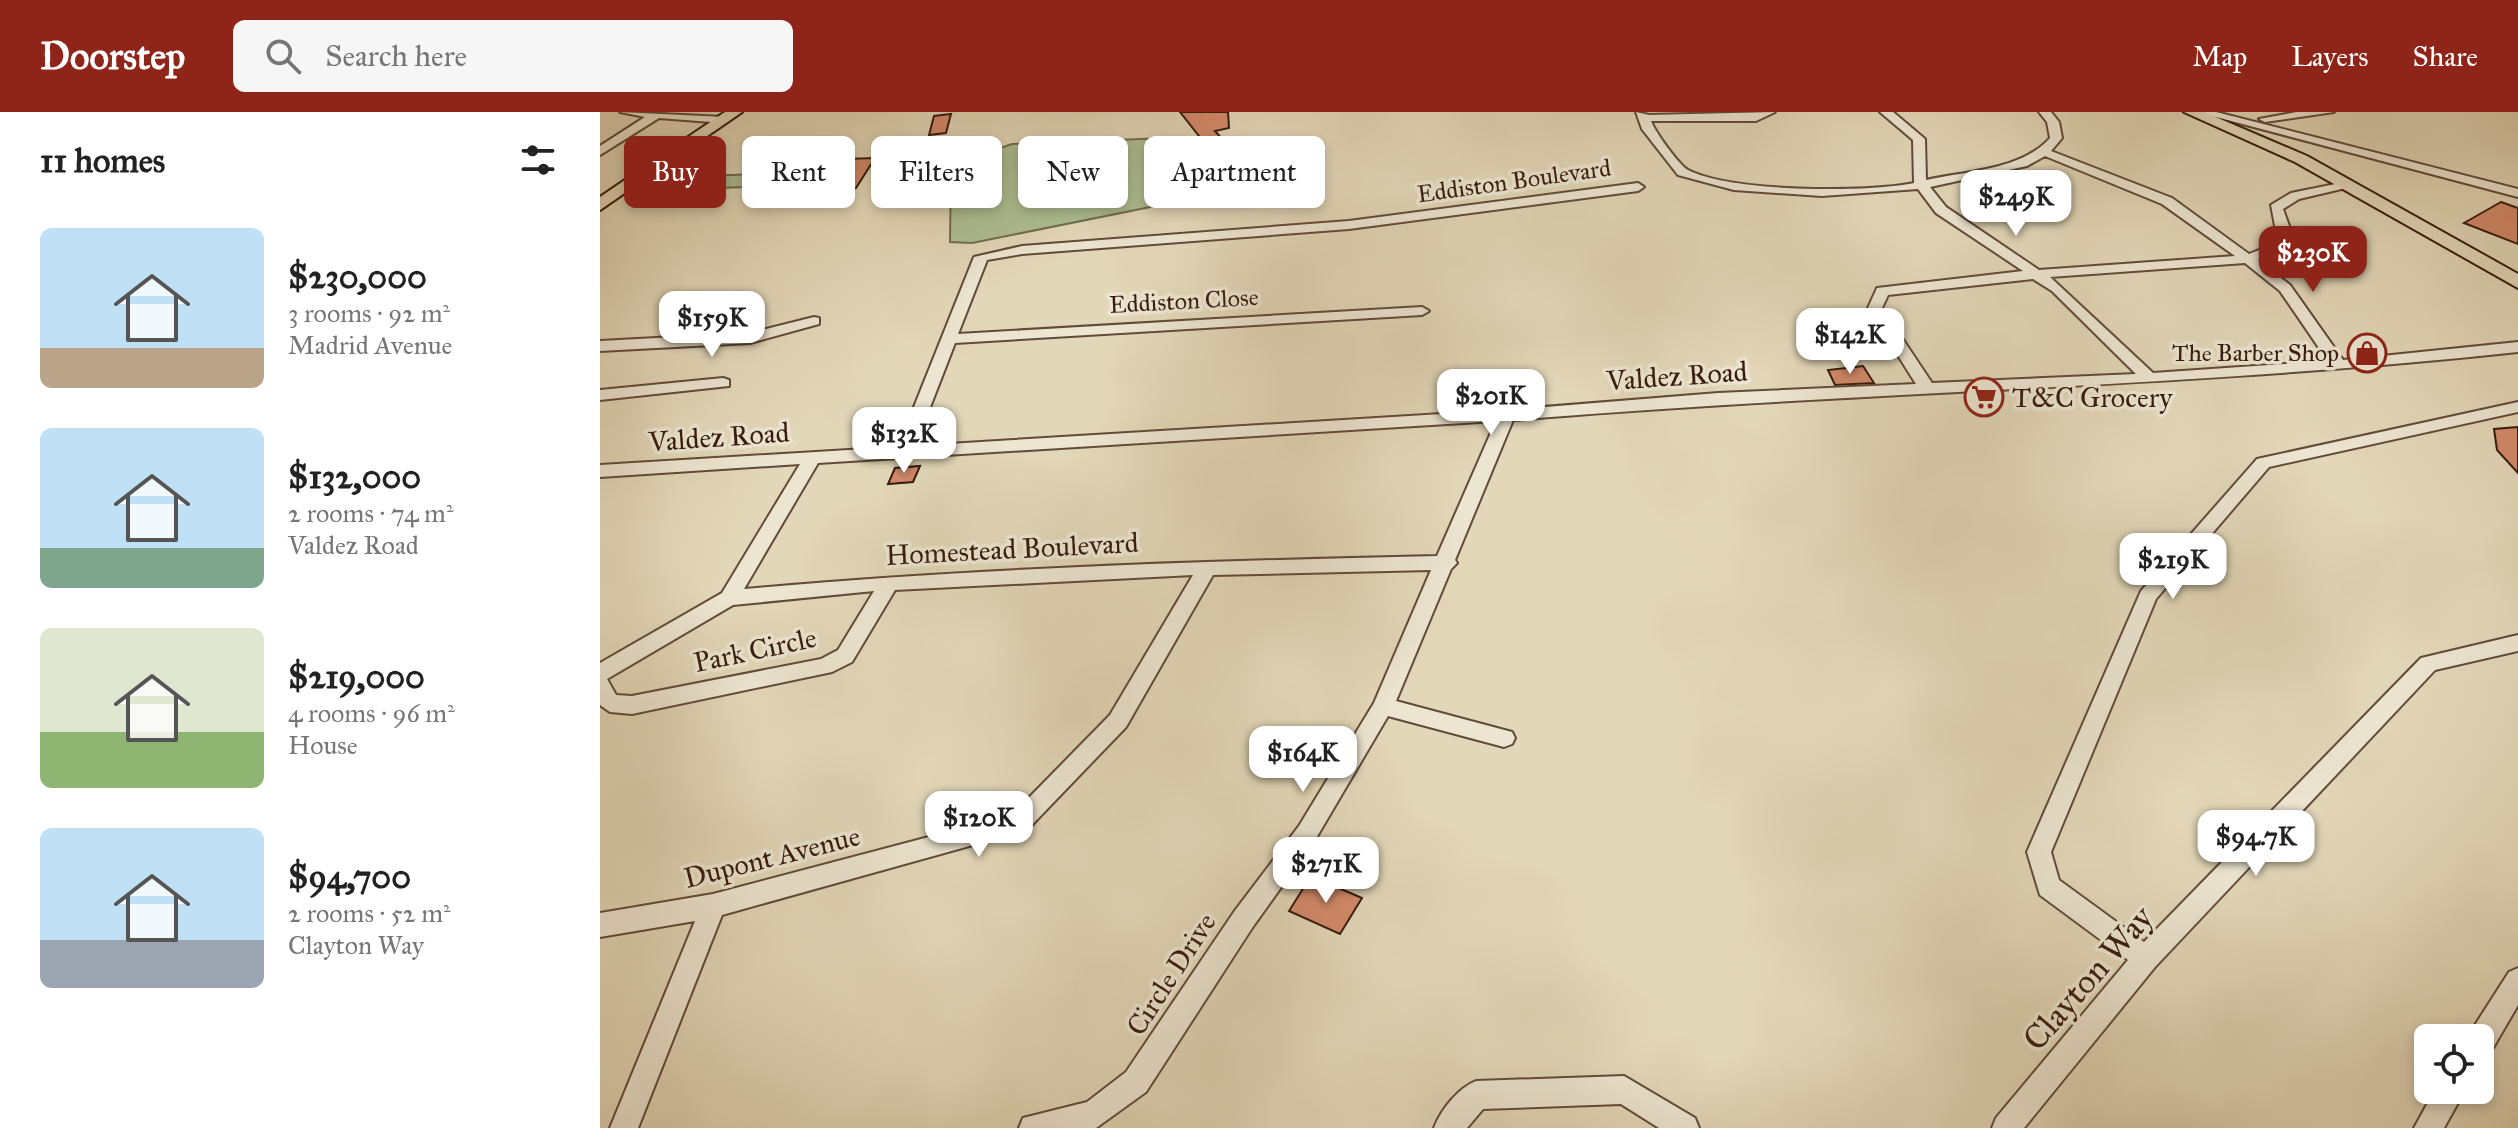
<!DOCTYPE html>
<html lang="en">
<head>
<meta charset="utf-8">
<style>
	body { margin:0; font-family:"IM FELL Great Primer",serif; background:#f6f6f6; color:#222; height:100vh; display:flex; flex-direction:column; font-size:30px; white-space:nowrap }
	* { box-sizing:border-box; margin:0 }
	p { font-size:26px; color:#767676 }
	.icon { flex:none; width:44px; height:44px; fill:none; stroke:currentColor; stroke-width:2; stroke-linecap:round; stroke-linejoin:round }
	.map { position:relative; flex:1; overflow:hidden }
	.panel { display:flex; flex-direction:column; background:#fff; width:600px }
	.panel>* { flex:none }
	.top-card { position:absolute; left:24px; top:24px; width:760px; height:72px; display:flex; gap:16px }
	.tools { position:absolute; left:1814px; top:912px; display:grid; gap:16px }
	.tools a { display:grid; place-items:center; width:80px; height:80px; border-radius:12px; background:#fff; box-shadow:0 4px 12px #0003; font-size:40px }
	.price { position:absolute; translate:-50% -68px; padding:0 18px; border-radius:16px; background:#fff; color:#222; font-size:26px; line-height:52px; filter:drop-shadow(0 2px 4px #0008) }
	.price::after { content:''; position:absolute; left:50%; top:48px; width:24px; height:18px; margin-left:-12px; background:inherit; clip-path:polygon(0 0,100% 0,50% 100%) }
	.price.on { background:#8f2418; color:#fff }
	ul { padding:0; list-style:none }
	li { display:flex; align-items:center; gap:24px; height:200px; padding:0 40px }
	li span { display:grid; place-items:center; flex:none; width:224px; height:160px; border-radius:12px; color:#555 }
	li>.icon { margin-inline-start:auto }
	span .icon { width:96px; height:96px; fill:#fffc; stroke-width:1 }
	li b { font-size:34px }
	h2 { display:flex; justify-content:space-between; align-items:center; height:96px; padding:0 40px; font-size:34px }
	.chip { padding:0 28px; border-radius:12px; background:#fff; box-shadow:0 4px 12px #0003; font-size:28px; line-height:72px }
	.chip.on { background:#8f2418; color:#fff }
	header { display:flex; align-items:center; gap:48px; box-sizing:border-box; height:112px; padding:0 40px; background:#8f2418; color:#fff }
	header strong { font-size:38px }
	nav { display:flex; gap:44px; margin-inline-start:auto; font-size:28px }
	.search { width:560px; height:72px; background:#f6f6f6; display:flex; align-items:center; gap:20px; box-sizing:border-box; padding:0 28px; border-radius:12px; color:#767676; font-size:30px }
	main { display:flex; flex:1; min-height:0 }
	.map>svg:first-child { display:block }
</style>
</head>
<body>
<header>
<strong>Doorstep</strong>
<div class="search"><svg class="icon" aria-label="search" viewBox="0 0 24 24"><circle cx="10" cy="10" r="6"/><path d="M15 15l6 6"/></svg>Search here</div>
<nav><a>Map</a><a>Layers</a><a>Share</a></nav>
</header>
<main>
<section class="panel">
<h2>11 homes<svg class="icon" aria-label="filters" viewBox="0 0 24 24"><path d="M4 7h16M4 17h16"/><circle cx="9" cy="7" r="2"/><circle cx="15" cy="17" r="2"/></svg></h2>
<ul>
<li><span style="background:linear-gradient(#bfe0f5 75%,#b9a48a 0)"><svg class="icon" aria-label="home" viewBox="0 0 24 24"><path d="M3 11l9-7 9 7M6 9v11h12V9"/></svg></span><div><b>$230,000</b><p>3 rooms · 92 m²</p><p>Madrid Avenue</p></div></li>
<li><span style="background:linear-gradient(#bfe0f5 75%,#7fa58c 0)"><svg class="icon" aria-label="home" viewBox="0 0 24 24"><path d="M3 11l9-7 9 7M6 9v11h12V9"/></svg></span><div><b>$132,000</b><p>2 rooms · 74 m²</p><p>Valdez Road</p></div></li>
<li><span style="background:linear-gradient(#dfe7d0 65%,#8fb573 0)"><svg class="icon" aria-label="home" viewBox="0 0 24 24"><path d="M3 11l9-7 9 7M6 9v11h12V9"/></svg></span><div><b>$219,000</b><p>4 rooms · 96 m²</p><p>House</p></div></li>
<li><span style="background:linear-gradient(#bfe0f5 70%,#9aa5b1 0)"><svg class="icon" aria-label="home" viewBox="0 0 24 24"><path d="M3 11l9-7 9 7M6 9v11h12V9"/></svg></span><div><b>$94,700</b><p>2 rooms · 52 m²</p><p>Clayton Way</p></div></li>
</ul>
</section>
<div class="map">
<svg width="1918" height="1016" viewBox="0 0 1918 1016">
	<rect width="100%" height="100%" fill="#e2d7b8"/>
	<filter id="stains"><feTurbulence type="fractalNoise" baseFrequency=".0025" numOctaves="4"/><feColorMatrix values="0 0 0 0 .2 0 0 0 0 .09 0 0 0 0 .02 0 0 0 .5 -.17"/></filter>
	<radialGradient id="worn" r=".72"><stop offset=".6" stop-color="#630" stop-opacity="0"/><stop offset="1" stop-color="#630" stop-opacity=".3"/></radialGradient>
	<g fill="#aebf93" stroke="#726e50" stroke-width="2">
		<path d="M 567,26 L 610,42 L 613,67 L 580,89 L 372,131 L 350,130 L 351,53 L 412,32 Z"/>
		<path d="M 219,60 L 209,73 L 158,75 L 169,62 Z"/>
		<path d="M 158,62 L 146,75 L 90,77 L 102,64 Z"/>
	</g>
	<g fill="#d38a6b" stroke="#371c0e" stroke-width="2">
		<path d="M 580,0 L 628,0 L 629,16 L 615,19 L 624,29 L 606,33 Z"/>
		<path d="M 351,2 L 346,21 L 329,23 L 334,4 Z"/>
		<path d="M 275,46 L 256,76 L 224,78 L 245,47 Z"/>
		<path d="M 1901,90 L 1918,96 L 1918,132 L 1864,111 Z"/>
		<path d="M 1263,254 L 1274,271 L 1235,273 L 1228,258 Z"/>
		<path d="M 1918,315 L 1918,361 L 1897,338 L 1894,317 Z"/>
		<path d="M 320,354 L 313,370 L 288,372 L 295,356 Z"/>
		<path d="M 711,764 L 762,786 L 740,822 L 689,799 Z"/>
	</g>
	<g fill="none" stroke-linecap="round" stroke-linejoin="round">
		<g stroke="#624b38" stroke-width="4">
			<g id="minor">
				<path d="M 20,0 L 124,5 L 130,8 L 124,11 L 59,6 L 0,43 L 0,34 L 45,5 Z"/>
				<path d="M 1036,0 L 1049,3 L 1175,0 L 1156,9 L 1051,9 C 1055,20 1079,53 1088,58 C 1130,80 1267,81 1314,71 L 1313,28 L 1280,0 L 1293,0 L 1325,27 L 1326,68 C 1366,59 1422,58 1450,26 L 1447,10 L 1439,0 L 1451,0 L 1459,10 L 1462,26 L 1451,39 L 1572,86 L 1649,142 L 1669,134 L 1675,114 L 1671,93 L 1691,81 L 1750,69 L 1750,75 L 1699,87 L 1683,97 L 1689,114 L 1682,136 L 1658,148 L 1690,173 L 1743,248 L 1918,230 L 1918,240 C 1584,276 1248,280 913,308 L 855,448 L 857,451 L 851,457 L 796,589 L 912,620 L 915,626 L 912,632 L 904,635 L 788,604 L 715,728 L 652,816 L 546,980 L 496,1016 L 419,1016 L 423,1006 L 487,990 L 526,960 L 634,800 L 699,714 L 774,591 L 831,458 L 613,463 L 526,615 L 427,718 L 122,803 L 38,1016 L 10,1016 L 95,809 L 0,825 L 0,801 L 113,782 L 412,703 L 510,603 L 593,463 L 295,478 L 252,550 L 232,560 L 32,602 L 10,600 L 0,593 L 0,551 L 122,481 L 200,352 L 0,365 L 0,353 L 298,335 L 374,145 L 422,134 L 749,109 L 1038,71 L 1044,75 L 1038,79 L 749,117 L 422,142 L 387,148 L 358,222 L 822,195 L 829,199 L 822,203 L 355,231 L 315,334 L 907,298 L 1118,281 L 1316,272 L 1268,196 L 1277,176 L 1423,159 L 1336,101 L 1318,77 L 1222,84 L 1134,78 L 1078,63 L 1042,17 ZM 1445,44 L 1562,92 L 1635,144 L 1439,158 L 1346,95 L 1330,75 L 1427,54 ZM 1645,151 L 1680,179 L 1728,249 L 1553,261 L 1450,165 ZM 1433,167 L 1452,179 L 1536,262 L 1332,271 L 1282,196 L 1288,183 ZM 896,309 L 837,444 C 606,449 375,456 144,477 L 218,351 ZM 274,479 L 238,538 L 221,547 L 32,584 L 16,583 L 7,567 L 133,493 Z"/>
				<path d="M 1597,0 L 1616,0 L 1918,77 L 1918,85 Z"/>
				<path d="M 1697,0 L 1734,0 L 1665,10 L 1659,7 Z"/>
				<path d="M 214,205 L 219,206 L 219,212 L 150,231 L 0,239 L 0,229 L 150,221 Z"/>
				<path d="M 123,266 L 129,268 L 129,274 L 0,288 L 0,278 Z"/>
				<path d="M 1918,290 L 1918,300 L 1669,355 L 1556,487 L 1451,740 L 1459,768 L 1544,830 L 1821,546 L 1918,523 L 1918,539 L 1835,558 L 1555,855 L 1424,1016 L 1392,1016 L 1396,1006 L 1528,848 L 1440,783 L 1427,740 L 1541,479 L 1657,347 Z"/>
				<path d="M 1918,856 L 1918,893 L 1890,941 L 1880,945 L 1880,926 L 1868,926 L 1870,921 L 1909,860 Z"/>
				<path d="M 1024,964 L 1095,1006 L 1099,1016 L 1059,1016 L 1021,992 L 883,997 L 867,1016 L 834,1016 C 841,998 858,976 876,969 Z"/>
				<path d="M 1835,978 L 1865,978 L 1844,1016 L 1814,1016 Z"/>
			</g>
		</g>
		<g stroke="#371c0e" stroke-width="4">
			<g id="major">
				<path d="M 125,0 L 142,0 L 0,98 L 0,85 Z"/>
				<path d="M 1584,0 L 1604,0 L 1707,44 L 1918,162 L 1918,176 L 1695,50 Z"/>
			</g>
		</g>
		<use href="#minor" fill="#ece5d1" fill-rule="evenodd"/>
		<use href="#major" fill="#e2d7b8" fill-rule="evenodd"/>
	</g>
	<defs>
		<g id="shop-ring" transform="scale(2)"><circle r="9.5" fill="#ece5d1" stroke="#8f2418" stroke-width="1.5"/><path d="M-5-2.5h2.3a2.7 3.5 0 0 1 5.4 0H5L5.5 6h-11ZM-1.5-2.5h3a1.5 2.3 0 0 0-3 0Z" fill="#8f2418"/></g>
		<g id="supermarket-ring" transform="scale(2)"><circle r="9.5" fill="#ece5d1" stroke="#8f2418" stroke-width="1.5"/><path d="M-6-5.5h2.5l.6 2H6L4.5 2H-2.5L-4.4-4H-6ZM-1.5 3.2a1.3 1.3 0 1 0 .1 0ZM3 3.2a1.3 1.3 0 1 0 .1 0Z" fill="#8f2418"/></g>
	</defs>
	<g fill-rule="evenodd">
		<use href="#shop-ring" x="1767" y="241"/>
		<use href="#supermarket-ring" x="1384" y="285"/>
	</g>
	<g text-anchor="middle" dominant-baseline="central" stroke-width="7" stroke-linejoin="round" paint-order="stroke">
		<g font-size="24" fill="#371c0e" stroke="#ece5d1">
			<text transform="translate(914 69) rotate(-8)">Eddiston Boulevard</text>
			<text transform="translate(584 189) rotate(-3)">Eddiston Close</text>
		</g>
		<g font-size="24" fill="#371c0e" stroke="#ece5d1" text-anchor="end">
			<text x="1739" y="241">The Barber Shop</text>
		</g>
		<g font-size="28" fill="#371c0e" stroke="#ece5d1">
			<text transform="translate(1077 264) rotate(-4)">Valdez Road</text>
			<text transform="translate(119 325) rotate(-4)">Valdez Road</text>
			<text transform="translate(412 437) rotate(-3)">Homestead Boulevard</text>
			<text transform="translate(155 538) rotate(-12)">Park Circle</text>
			<text transform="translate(172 745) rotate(-14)">Dupont Avenue</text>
			<text transform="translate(571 862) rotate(-57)">Circle Drive</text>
		</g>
		<g font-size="28" fill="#371c0e" stroke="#ece5d1" text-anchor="start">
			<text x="1412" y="285">T&amp;C Grocery</text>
		</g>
		<g font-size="34" fill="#371c0e" stroke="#ece5d1">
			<text transform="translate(1488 866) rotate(-49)">Clayton Way</text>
		</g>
	</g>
	<rect width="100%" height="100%" filter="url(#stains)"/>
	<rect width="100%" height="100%" fill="url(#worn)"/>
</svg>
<div class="tools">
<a><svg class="icon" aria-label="locate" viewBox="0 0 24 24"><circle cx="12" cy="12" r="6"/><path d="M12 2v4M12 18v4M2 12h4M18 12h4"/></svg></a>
</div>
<b class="price" style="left:1416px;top:126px">$249K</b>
<b class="price on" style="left:1713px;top:182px">$230K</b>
<b class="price" style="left:112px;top:247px">$159K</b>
<b class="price" style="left:1250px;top:264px">$142K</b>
<b class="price" style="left:891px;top:325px">$201K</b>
<b class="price" style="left:304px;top:363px">$132K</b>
<b class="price" style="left:1573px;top:489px">$219K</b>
<b class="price" style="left:703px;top:682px">$164K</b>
<b class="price" style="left:379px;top:747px">$120K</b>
<b class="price" style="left:1656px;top:766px">$94.7K</b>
<b class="price" style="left:726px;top:793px">$271K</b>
<div class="top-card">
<a class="chip on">Buy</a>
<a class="chip">Rent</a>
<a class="chip">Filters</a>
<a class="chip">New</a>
<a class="chip">Apartment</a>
</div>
</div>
</main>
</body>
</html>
